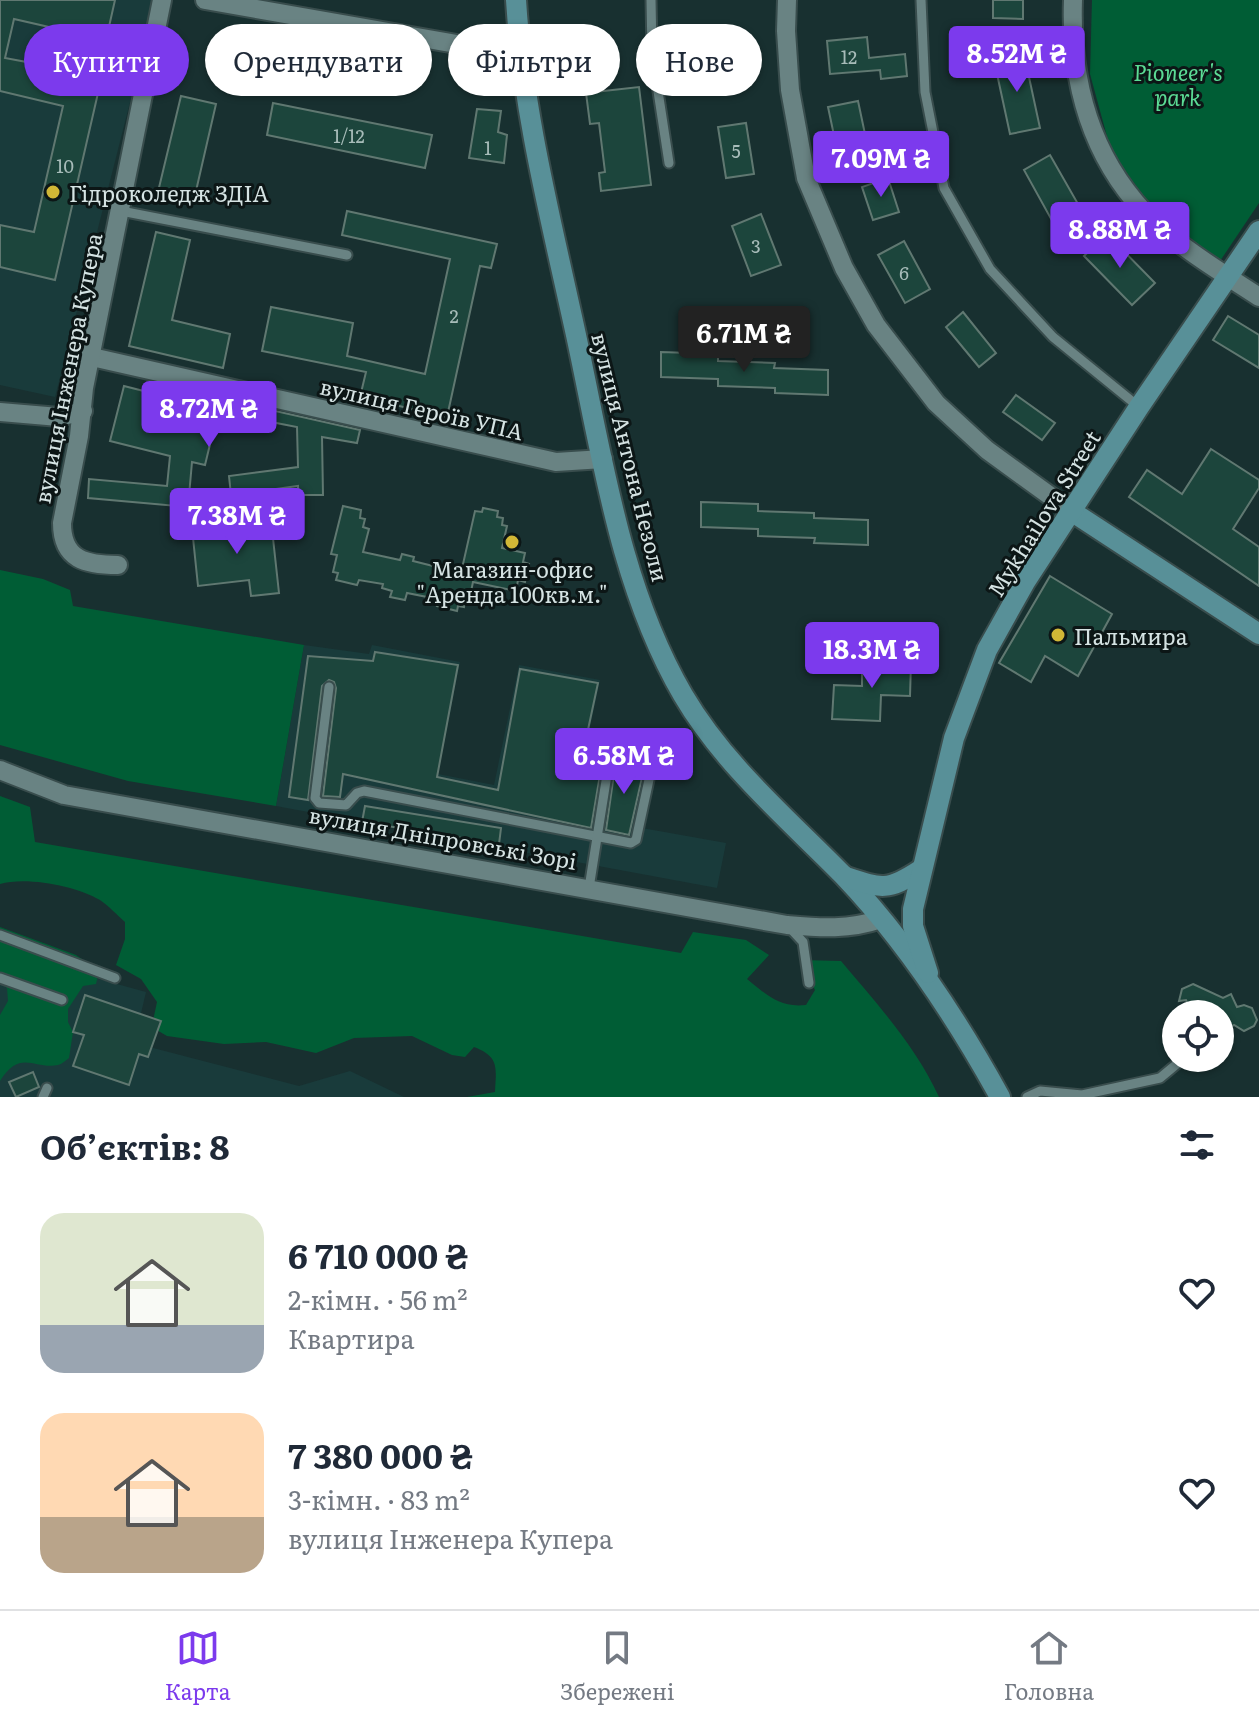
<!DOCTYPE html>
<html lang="uk">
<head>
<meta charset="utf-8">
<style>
	body { margin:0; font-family:Literata,serif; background:#f6f6f7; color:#1f2937; height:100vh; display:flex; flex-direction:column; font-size:30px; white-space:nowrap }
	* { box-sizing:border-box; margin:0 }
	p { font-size:26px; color:#747a83 }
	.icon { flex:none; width:44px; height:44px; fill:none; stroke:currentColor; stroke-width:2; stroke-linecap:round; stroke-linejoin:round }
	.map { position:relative; height:1097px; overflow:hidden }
	.drawer { display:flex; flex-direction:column; background:#fff; flex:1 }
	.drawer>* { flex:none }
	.banner { position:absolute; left:24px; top:24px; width:800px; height:72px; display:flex; gap:16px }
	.controls { position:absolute; left:1162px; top:1000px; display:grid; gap:16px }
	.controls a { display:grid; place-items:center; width:72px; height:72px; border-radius:50%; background:#fff; box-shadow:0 2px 6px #0004; font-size:40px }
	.price { position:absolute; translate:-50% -68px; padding:0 18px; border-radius:8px; background:#7c3aed; color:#fff; font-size:26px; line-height:52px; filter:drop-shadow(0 2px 4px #0008) }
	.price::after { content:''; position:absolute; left:50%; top:48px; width:24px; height:18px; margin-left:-12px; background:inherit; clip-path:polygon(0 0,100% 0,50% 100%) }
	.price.selected { background:#222; color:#fff }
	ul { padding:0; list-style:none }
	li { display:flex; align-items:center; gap:24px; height:200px; padding:0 40px }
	li span { display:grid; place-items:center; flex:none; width:224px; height:160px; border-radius:24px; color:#555 }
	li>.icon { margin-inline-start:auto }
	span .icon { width:96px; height:96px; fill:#fffc; stroke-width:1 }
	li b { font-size:34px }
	h2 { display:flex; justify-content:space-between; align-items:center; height:96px; padding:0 40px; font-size:34px }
	.pill { padding:0 28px; border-radius:36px; background:#fff; box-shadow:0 2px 6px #0004; font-size:28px; line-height:72px }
	.pill.selected { background:#7c3aed; color:#fff }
	.tab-bar { display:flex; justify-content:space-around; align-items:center; height:112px; border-top:2px solid #e0e1e3; background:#fff; font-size:22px; color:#747a83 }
	.tab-bar a { display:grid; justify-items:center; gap:4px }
	.tab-bar .selected { color:#7c3aed }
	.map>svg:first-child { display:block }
</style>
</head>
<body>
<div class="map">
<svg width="1259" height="1097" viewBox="0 0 1259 1097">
	<rect width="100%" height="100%" fill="#183030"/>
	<g fill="#193b3b">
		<path d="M 0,0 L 156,0 L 55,397 L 0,385 Z"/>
		<path d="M 304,645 L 369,654 L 372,645 L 460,662 L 438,774 L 494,785 L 519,665 L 600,680 L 585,751 L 656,764 L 642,828 L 726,843 L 717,888 L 276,806 Z"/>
		<path d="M 0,952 L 146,992 L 134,1043 L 299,1086 L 350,1071 L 404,1097 L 0,1097 Z"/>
	</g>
	<g fill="#005d35">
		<path d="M 1092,0 L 1259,0 L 1259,203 L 1218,264 L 1163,223 L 1111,151 L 1090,74 Z"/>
		<path d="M 0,570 L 43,579 L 70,590 L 73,606 L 304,645 L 276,806 L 128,781 L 0,745 Z"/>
		<path d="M 0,796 L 30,807 L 35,842 L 681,953 L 693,932 L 746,940 L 769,955 L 747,979 C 767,995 779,1008 806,1005 L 815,990 L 800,960 L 841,961 C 877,1004 915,1045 939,1097 L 467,1097 L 495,1092 C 496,1068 500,1057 474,1047 L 465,1057 L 452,1055 L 412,1036 L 354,1038 L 316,1053 L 266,1042 L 224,1044 L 167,1036 L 155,1029 L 154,1016 L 157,1002 L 141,979 L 116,965 L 125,939 L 125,922 C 117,915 109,906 100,900 C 77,886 26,876 0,884 Z"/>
		<path d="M 0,927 L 76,955 L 99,971 L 96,984 L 83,986 L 68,1009 L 68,1022 L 73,1032 L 69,1058 C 65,1061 62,1064 58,1065 C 35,1070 20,1048 0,1081 L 0,1015 L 8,1001 L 7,988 L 0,983 Z"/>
	</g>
	<g fill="#1c453c" stroke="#607871" stroke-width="2">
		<path d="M 0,0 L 115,0 L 106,40 L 14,19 L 5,58 L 32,63 L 35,49 L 72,58 L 68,72 L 101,80 L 55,280 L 0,267 L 0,225 L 34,232 L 63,106 L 0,91 Z"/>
		<path d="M 993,0 L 1023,0 L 1023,19 L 993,18 Z"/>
		<path d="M 729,37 L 733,88 L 701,91 L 697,40 Z"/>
		<path d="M 867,37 L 869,58 L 905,54 L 907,76 L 881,79 L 880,70 L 830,74 L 827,41 Z"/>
		<path d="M 1024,54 L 1040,128 L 1010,134 L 994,60 Z"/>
		<path d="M 639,87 L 651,185 L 601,191 L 599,173 L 605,172 L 599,123 L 590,124 L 586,93 Z"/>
		<path d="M 181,96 L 216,104 L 193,204 L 157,196 Z"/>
		<path d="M 858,101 L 869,153 L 839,159 L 828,107 Z"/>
		<path d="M 273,103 L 432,135 L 425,168 L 267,135 Z"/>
		<path d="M 477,109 L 501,111 L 498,132 L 507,135 L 504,163 L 469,158 Z"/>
		<path d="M 746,123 L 754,174 L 726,178 L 718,127 Z"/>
		<path d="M 1050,155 L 1082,211 L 1055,226 L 1024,170 Z"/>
		<path d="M 888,178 L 899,212 L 873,220 L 862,187 Z"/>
		<path d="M 347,211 L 497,244 L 491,268 L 480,266 L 447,417 L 360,397 L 366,372 L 262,351 L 271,307 L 353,323 L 347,356 L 425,374 L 450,259 L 342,235 Z"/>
		<path d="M 761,214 L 781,265 L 751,276 L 732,226 Z"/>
		<path d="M 156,232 L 190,240 L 172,320 L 230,334 L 223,368 L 129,346 Z"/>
		<path d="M 1107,234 L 1155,283 L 1132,305 L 1084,256 Z"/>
		<path d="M 904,241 L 930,289 L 905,303 L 878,255 Z"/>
		<path d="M 963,312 L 996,353 L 979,367 L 946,327 Z"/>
		<path d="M 1228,316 L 1259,335 L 1259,368 L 1213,340 Z"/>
		<path d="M 661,352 L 718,354 L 718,361 L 775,363 L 774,368 L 828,370 L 828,395 L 775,393 L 775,388 L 718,386 L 718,379 L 661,377 Z"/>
		<path d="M 124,386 L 183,401 L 186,391 L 360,430 L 357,443 L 322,437 L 323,495 L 298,495 L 298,486 L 268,490 L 270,515 L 242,512 L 239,494 L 231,495 L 229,476 L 298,467 L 297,427 L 220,412 L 219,407 L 205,465 L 192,462 L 188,507 L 88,498 L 89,479 L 167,486 L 170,456 L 110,441 Z"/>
		<path d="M 1016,395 L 1055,423 L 1042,440 L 1003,412 Z"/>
		<path d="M 1211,449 L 1259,480 L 1259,488 L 1233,529 L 1259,547 L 1259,586 L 1129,497 L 1147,470 L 1182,494 Z"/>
		<path d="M 701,502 L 758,504 L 758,511 L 814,513 L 814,518 L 868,520 L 868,545 L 814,543 L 815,538 L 758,536 L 758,529 L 701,527 Z"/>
		<path d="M 343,506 L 361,510 L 360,518 L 365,519 L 363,527 L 369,529 L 363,552 L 400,560 L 402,554 L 414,557 L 413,561 L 461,573 L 475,511 L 482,512 L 483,508 L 498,511 L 497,517 L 503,518 L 502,525 L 507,526 L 502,548 L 525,553 L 523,562 L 529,564 L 525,582 L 518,580 L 516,591 L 473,582 L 469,601 L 465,600 L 464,607 L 458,606 L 457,611 L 437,606 L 439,600 L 432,598 L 407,593 L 405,600 L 390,597 L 392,591 L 382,588 L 383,584 L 359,580 L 357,585 L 336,580 L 338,573 L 333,572 L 337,555 L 331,554 Z"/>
		<path d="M 271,520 L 279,593 L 251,596 L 249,580 L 198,586 L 192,528 Z"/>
		<path d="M 1050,576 L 1112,614 L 1078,676 L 1045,656 L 1031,682 L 999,663 Z"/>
		<path d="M 375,652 L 458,665 L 437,777 L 498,790 L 520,669 L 598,683 L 583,753 L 603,757 L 591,828 L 343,774 L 340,797 L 323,796 L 336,688 L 334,682 L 329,680 L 322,686 L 308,800 L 289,797 L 308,656 L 373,661 Z"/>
		<path d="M 862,660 L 911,662 L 910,696 L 881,695 L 880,721 L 832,719 L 834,685 L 862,686 Z"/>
		<path d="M 616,760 L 647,766 L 643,773 L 629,835 L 606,830 Z"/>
		<path d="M 365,806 L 501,828 L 499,844 L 362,822 Z"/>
		<path d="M 1193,984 L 1223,998 L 1231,994 L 1237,1007 L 1244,1005 L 1252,1008 L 1257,1020 L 1254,1026 L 1244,1031 L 1234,1025 L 1230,1027 L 1224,1013 L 1207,1014 L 1204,1007 L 1191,1012 L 1186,1000 L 1179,1001 L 1182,989 Z"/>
		<path d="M 85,995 L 161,1021 L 148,1057 L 139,1054 L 129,1085 L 73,1066 L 84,1035 L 73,1032 Z"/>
		<path d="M 33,1072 L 39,1087 L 16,1097 L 9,1082 Z"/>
	</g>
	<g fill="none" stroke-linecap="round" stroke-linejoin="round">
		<g stroke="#394d4d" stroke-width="13">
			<g id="lane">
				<path d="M 651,0 L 652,52 L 669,163"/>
				<path d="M 921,0 L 925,92 L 944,188 L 990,269 L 1053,337 L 1139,407"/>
				<path d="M 121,211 L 347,255"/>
				<path d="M 329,687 L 315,798 L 319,803 L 346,805 L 357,793 L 364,791 L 631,843 L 636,840 L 650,775"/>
				<path d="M 589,888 L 609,762"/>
				<path d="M 790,928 L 803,942 L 809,983"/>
				<path d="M 0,935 L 115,978"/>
				<path d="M 0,978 L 62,1000"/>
				<path d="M 43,1097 L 47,1088"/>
				<path d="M 1027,1097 L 1040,1091 L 1082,1095 L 1160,1078 L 1184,1058"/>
			</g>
		</g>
		<g stroke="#394d4d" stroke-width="22">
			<g id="street">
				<path d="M 205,0 L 519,55"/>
				<path d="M 787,0 L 786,31 L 790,90 L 806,178 L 844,268 L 876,325 L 936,403 L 987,450 L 1071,511"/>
				<path d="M 1073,0 C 1070,84 1092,162 1154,222 C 1181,248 1227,276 1259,297"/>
				<path d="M 92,357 L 556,462 L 603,459"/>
				<path d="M 0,412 L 59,417 L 83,411"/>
				<path d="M 118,565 C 86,565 62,560 62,523 L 79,436 L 84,388 L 162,0"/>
				<path d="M 0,770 L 64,795 L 787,925 C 821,928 849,930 881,919"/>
			</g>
		</g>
		<g stroke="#394d4d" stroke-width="24">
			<g id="secondary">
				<path d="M 516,0 C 523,113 552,224 576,335 C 602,455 620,587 683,695 C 724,765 787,818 843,875 C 905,940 957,1019 1000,1097"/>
				<path d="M 1071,511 L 1259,634"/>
				<path d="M 846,877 C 882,889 888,891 920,870"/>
				<path d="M 928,973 L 913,926 L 913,909 L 954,738 L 987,650 L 1025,582 L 1139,407 L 1259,231"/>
			</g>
		</g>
		<use href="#lane" stroke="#698383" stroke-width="9"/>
		<use href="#street" stroke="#698383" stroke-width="18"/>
		<use href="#secondary" stroke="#589098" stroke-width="20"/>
	</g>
	<g fill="#d1b736" stroke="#0c1616" stroke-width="3">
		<circle cx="53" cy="192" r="8"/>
		<circle cx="512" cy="542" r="8"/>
		<circle cx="1058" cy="635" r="8"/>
	</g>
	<g text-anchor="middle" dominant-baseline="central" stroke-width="6" stroke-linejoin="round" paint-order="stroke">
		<g font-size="18" fill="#a7bcb9">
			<text x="849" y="56">12</text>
			<text x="349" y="135">1/12</text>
			<text x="488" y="147">1</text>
			<text x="736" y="150">5</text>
			<text x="65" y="165">10</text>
			<text x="756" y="245">3</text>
			<text x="904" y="272">6</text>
			<text x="454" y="315">2</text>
		</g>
		<g font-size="22" font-style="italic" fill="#5bdc95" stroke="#0c1616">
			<text x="1178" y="71">Pioneer's<tspan x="1178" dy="25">park</tspan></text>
		</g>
		<g font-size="22" fill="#d5e3e3" stroke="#0c1616" text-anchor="start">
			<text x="69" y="192">Гідроколедж ЗДIА</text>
			<text x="512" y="568" text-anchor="middle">Магазин-офис<tspan x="512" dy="25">"Аренда 100кв.м."</tspan></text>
			<text x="1074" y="635">Пальмира</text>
		</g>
		<g font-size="22" fill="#d5e3e3" stroke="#0c1616">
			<text transform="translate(67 368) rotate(-79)">вулиця Інженера Купера</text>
			<text transform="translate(422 408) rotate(13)">вулиця Героїв УПА</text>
			<text transform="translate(631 457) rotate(76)">вулиця Антона Незоли</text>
			<text transform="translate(1043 513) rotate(-58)">Mykhailova Street</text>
			<text transform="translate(443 837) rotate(10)">вулиця Дніпровські Зорі</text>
		</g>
	</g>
</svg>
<div class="controls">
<a><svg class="icon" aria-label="locate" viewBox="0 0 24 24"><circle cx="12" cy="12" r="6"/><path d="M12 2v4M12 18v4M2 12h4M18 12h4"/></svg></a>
</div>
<b class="price" style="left:1017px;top:94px">8.52M ₴</b>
<b class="price" style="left:881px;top:199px">7.09M ₴</b>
<b class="price" style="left:1120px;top:270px">8.88M ₴</b>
<b class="price selected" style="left:744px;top:374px">6.71M ₴</b>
<b class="price" style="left:209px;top:449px">8.72M ₴</b>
<b class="price" style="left:237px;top:556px">7.38M ₴</b>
<b class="price" style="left:872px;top:690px">18.3M ₴</b>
<b class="price" style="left:624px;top:796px">6.58M ₴</b>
<div class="banner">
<a class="pill selected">Купити</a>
<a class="pill">Орендувати</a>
<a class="pill">Фільтри</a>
<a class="pill">Нове</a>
</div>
</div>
<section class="drawer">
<h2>Об’єктів: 8<svg class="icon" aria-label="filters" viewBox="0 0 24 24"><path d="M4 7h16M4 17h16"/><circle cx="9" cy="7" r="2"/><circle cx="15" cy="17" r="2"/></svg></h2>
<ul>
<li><span style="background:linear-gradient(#dfe7d0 70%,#9aa5b1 0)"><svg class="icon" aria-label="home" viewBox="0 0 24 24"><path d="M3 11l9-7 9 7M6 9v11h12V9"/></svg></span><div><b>6 710 000 ₴</b><p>2-кімн. · 56 m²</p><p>Квартира</p></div><svg class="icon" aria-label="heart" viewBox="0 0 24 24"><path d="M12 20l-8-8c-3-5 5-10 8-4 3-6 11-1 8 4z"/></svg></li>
<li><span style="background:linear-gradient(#ffd9b3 65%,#b9a48a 0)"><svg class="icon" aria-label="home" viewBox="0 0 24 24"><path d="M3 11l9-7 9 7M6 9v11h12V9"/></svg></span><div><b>7 380 000 ₴</b><p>3-кімн. · 83 m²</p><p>вулиця Інженера Купера</p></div><svg class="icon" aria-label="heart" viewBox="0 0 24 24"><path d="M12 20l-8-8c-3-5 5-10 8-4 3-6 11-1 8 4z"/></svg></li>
</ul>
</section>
<nav class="tab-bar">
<a class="selected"><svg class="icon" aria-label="map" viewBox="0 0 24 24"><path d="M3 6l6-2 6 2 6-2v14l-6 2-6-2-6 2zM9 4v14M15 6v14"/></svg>Карта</a>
<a><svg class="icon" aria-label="saved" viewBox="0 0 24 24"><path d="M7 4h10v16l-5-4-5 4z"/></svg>Збережені</a>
<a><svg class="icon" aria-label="home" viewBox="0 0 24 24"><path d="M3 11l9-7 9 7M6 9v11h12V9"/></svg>Головна</a>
</nav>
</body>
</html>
